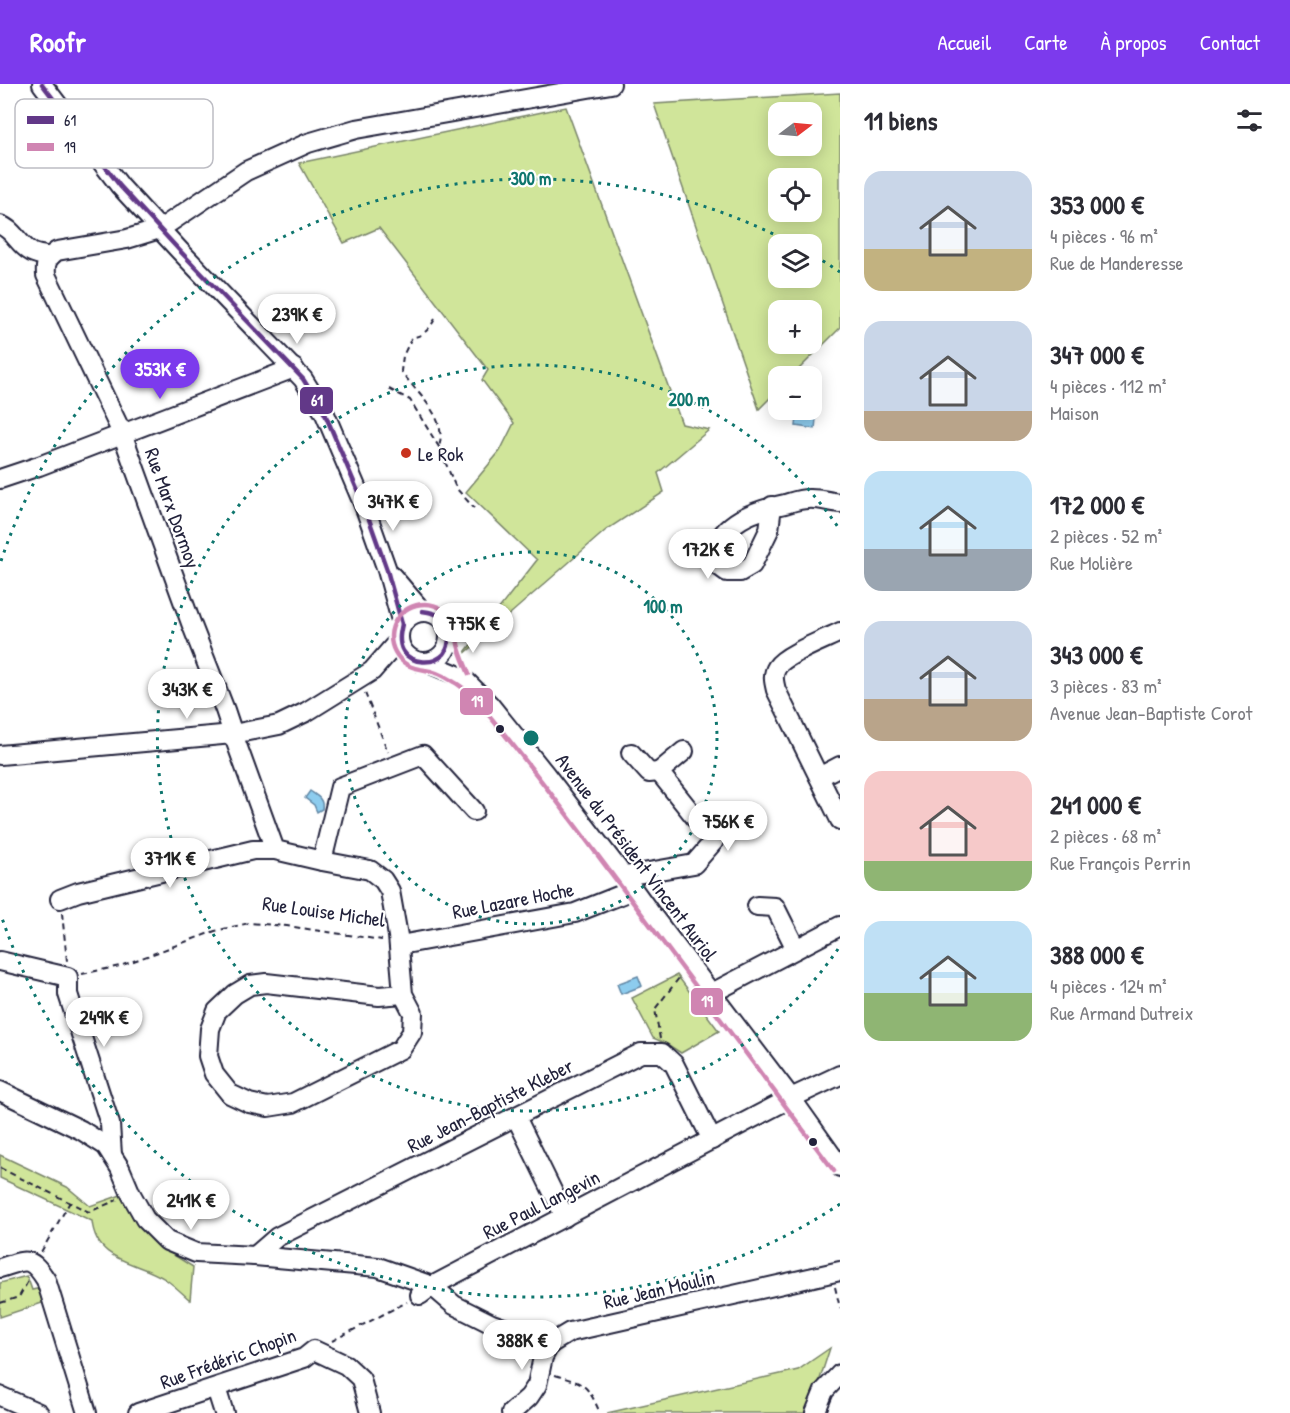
<!DOCTYPE html>
<html lang="fr">
<head>
<meta charset="utf-8">
<style>
	body { margin:0; font-family:"Patrick Hand",sans-serif; background:#f7f7f7; color:#2b2b33; height:100vh; display:flex; flex-direction:column; font-size:22px; white-space:nowrap }
	* { box-sizing:border-box; margin:0 }
	p { font-size:20px; color:#7c7c81 }
	.icon { flex:none; width:33px; height:33px; fill:none; stroke:currentColor; stroke-width:2; stroke-linecap:round; stroke-linejoin:round }
	.map { position:relative; flex:1; overflow:hidden }
	.details { display:flex; flex-direction:column; background:#fff; width:450px }
	.details>* { flex:none }
	.needle { width:39px; rotate:74deg }
	.controls { position:absolute; left:768px; top:18px; display:grid; gap:12px }
	.controls a { display:grid; place-items:center; width:54px; height:54px; border-radius:12px; background:#fff; box-shadow:0 3px 15px #0003; font-size:30px }
	.price { position:absolute; translate:-50% -51px; padding:0 14px; border-radius:21px; background:#fff; color:#222; font-size:20px; line-height:39px; filter:drop-shadow(0 2px 3px #0008) }
	.price::after { content:''; position:absolute; left:50%; top:36px; width:18px; height:14px; margin-left:-9px; background:inherit; clip-path:polygon(0 0,100% 0,50% 100%) }
	.price.current { background:#7c3aed; color:#fff }
	ul { padding:0; list-style:none }
	li { display:flex; align-items:center; gap:18px; height:150px; padding:0 24px }
	li span { display:grid; place-items:center; flex:none; width:168px; height:120px; border-radius:18px; color:#555 }
	li>.icon { margin-inline-start:auto }
	span .icon { width:72px; height:72px; fill:#fffc; stroke-width:1 }
	li b { font-size:26px }
	h2 { display:flex; justify-content:space-between; align-items:center; height:72px; padding:0 24px; font-size:26px }
	header { display:flex; align-items:center; gap:36px; box-sizing:border-box; height:84px; padding:0 30px; background:#7c3aed; color:#fff }
	header strong { font-size:28px }
	nav { display:flex; gap:33px; margin-inline-start:auto; font-size:21px }
	main { display:flex; flex:1; min-height:0 }
	.map>svg:first-child { display:block }
</style>
</head>
<body>
<header>
<strong>Roofr</strong>
<nav><a>Accueil</a><a>Carte</a><a>À propos</a><a>Contact</a></nav>
</header>
<main>
<div class="map">
<svg width="840" height="1329" viewBox="0 0 840 1329">
	<rect width="100%" height="100%" fill="#fff"/>
	<filter id="ink" filterUnits="userSpaceOnUse"><feTurbulence type="fractalNoise" baseFrequency=".0167" numOctaves="2"/><feDisplacementMap in="SourceGraphic" scale="12" xChannelSelector="R" yChannelSelector="G"/><feConvolveMatrix kernelMatrix="1 2 1 2 8 2 1 2 1" color-interpolation-filters="sRGB"/></filter>
	<g filter="url(#ink)">
		<g fill="#d0e59a" stroke="#79846a" stroke-width="1.5" fill-rule="evenodd">
			<path d="M 840,9 L 840,244 L 792,292 L 778,292 L 778,306 L 759,325 L 654,20 ZM 778,28 L 812,28 L 812,62 L 778,62 ZM 778,94 L 812,94 L 812,128 L 778,128 ZM 812,160 L 812,194 L 778,194 L 778,160 ZM 778,226 L 812,226 L 812,260 L 778,260 Z"/>
			<path d="M 566,23 L 682,340 L 709,346 L 658,389 L 664,408 L 606,446 L 462,572 L 537,476 L 466,408 L 500,367 L 514,339 L 482,296 L 488,286 L 379,144 L 344,159 L 299,79 Z"/>
			<path d="M 677,891 L 719,947 L 681,969 L 667,960 L 653,954 L 632,914 Z"/>
			<path d="M 0,1071 L 67,1103 L 90,1122 L 121,1111 L 136,1138 L 156,1160 L 193,1183 L 190,1216 C 182,1209 174,1201 165,1195 C 137,1177 96,1179 92,1137 L 0,1094 Z"/>
			<path d="M 27,1192 L 32,1206 L 41,1204 L 45,1218 L 0,1233 L 0,1199 Z"/>
			<path d="M 830,1264 L 809,1329 L 607,1329 L 798,1286 Z"/>
		</g>
		<g fill="#8dccee" stroke="#6288a6" stroke-width="1.5">
			<path d="M 797,333 L 816,335 L 815,345 L 796,342 Z"/>
			<path d="M 310,707 C 317,712 324,715 322,725 L 317,728 L 314,721 L 305,714 Z"/>
			<path d="M 638,892 L 642,902 L 621,910 L 617,900 Z"/>
		</g>
		<g fill="none" stroke-linecap="round" stroke-linejoin="round">
			<g stroke="#22223b" stroke-width="22">
				<g id="minor">
					<path d="M 42,0 L 120,102 L 180,167 L 303,295 L 325,330 L 365,424 L 387,486 L 402,540"/>
					<path d="M 0,141 C 13,145 18,160 30,167 C 35,171 43,171 49,173"/>
					<path d="M 0,395 L 39,382 L 294,284"/>
					<path d="M 772,422 L 769,446 L 752,481 L 740,488 L 727,488 L 716,480 L 712,469 C 724,437 753,427 785,420 C 792,418 800,415 808,415 C 818,414 830,418 840,419"/>
					<path d="M 392,492 L 422,527"/>
					<circle cx="424" cy="553" r="25"/>
					<path d="M 840,548 C 826,555 784,571 777,583 C 772,591 774,598 776,606 L 840,736"/>
					<path d="M 428,579 L 462,593 L 489,620 L 546,691 L 625,794 L 651,830 L 791,1014 L 840,1083"/>
					<path d="M 631,669 L 649,689 L 659,688"/>
					<path d="M 0,671 L 233,650 L 279,641 L 306,628 L 372,587 L 399,556"/>
					<path d="M 819,693 L 840,682"/>
					<path d="M 322,777 L 340,703 L 423,671 L 474,727"/>
					<path d="M 625,794 L 631,791 L 694,780 L 714,757 L 659,688 L 684,667"/>
					<path d="M 60,815 L 78,808 L 253,766 L 275,766"/>
					<path d="M 757,822 L 775,823 L 796,865"/>
					<path d="M 400,861 L 575,829 L 633,806"/>
					<path d="M 0,877 L 68,893 L 68,910 L 110,1040 L 112,1071"/>
					<path d="M 712,909 L 840,842"/>
					<path d="M 403,910 L 413,929 L 412,948 L 401,965 L 293,1019 L 268,1023 L 249,1019 L 230,1010 L 214,990 L 208,972 L 210,945 L 217,927 L 235,910 L 250,901 L 266,899 L 379,912 L 403,910 L 398,852 L 390,807 L 383,796 L 370,786 L 322,777 L 275,766 L 233,650 L 225,626 L 191,539 L 122,349 L 46,191 C 45,179 47,174 57,167 L 127,155 L 160,145 L 246,87 L 308,59 L 356,45 L 611,0"/>
					<path d="M 0,1007 L 81,1046 L 106,1062 L 120,1084 L 131,1110 L 145,1135 L 167,1157 L 196,1169 L 255,1172 L 378,1183 L 432,1202 L 454,1221 L 492,1240 L 550,1260 L 570,1248 L 840,1187"/>
					<path d="M 516,1033 L 565,1133"/>
					<path d="M 255,1172 L 277,1153 L 641,969 L 662,969 L 674,980 L 712,1056"/>
					<path d="M 0,1184 C 26,1176 30,1171 46,1196 L 87,1329"/>
					<path d="M 420,1211 L 432,1202 L 791,1014 L 840,991"/>
					<path d="M 216,1304 L 224,1329"/>
					<path d="M 0,1312 L 39,1329"/>
					<path d="M 138,1329 L 304,1274 L 314,1266 L 346,1281 L 361,1295 L 370,1329"/>
					<path d="M 511,1329 L 529,1313 L 537,1301 L 543,1273 L 550,1260"/>
					<path d="M 815,1329 L 824,1307 L 840,1290"/>
				</g>
			</g>
			<g stroke="#22223b" stroke-width="2" stroke-dasharray="6 4.5" stroke-linecap="butt">
				<path d="M 435,235 C 430,244 423,253 412,253 L 403,272 L 401,287 C 417,310 448,333 439,363"/>
				<path d="M 389,305 L 410,316 L 439,363 L 456,404 L 474,424"/>
				<path d="M 365,609 L 388,668"/>
				<path d="M 62,829 L 67,877"/>
				<path d="M 82,890 L 120,882 L 215,847 L 249,839 L 287,842 L 382,856"/>
				<path d="M 660,955 L 655,925 L 679,894"/>
				<path d="M 0,1084 L 89,1128 L 117,1116"/>
				<path d="M 41,1168 L 70,1118"/>
				<path d="M 835,1203 L 840,1224"/>
				<path d="M 0,1219 L 19,1213 L 28,1197"/>
				<path d="M 332,1257 L 407,1218"/>
				<path d="M 555,1291 C 584,1300 587,1299 600,1329"/>
			</g>
			<use href="#minor" stroke="#fff" stroke-width="18"/>
			<g stroke="#fff" stroke-width="9">
				<g id="bus-1">
					<path d="M 42,0 L 120,102 L 180,167 L 303,295 L 325,330 L 365,424 L 387,486 L 402,540"/>
					<path d="M 402,540 C 400,549 398,558 403,567 C 411,580 434,581 444,570 C 448,565 449,558 449,552 C 447,534 440,529 422,527"/>
				</g>
			</g>
			<g stroke="#fff" stroke-width="9">
				<path id="bus-2" d="M 469,590 C 465,580 460,570 458,560 C 457,554 457,548 456,542 C 452,529 438,520 425,520 C 400,520 383,546 395,568 C 402,581 412,584 425,586 C 435,587 446,593 454,598 C 467,605 477,618 487,629 C 543,696 594,767 647,837 C 709,921 772,1003 834,1087"/>
			</g>
			<use href="#bus-1" stroke="#623888" stroke-width="4.5"/>
			<use href="#bus-2" stroke="#d085b2" stroke-width="4.5"/>
		</g>
	</g>
	<g fill="none" stroke="#0f766e" stroke-width="3" stroke-dasharray="3 6">
		<circle cx="531" cy="654" r="186"/>
		<path d="M838 865A373 373 0 1 1 838 443"/>
		<path d="M840 1120A559 559 0 0 1 1 831M1 477A559 559 0 0 1 793 160M815 172A559 559 0 0 1 840 188"/>
	</g>
	<circle fill="#c8321e" stroke="#fff" stroke-width="2" cx="406" cy="369" r="6"/>
	<g fill="#22223b" stroke="#fff" stroke-width="2">
		<circle cx="500" cy="645" r="5"/>
		<circle cx="813" cy="1058" r="5"/>
	</g>
	<g text-anchor="middle" dominant-baseline="central" stroke-width="4.5" stroke-linejoin="round" paint-order="stroke">
		<g font-size="20" fill="#22223b" stroke="#fff" text-anchor="start">
			<text x="418" y="369">Le Rok</text>
		</g>
		<g font-size="20" fill="#22223b" stroke="#fff">
			<text transform="translate(173 424) rotate(70)">Rue Marx Dormoy</text>
			<text transform="translate(637 773) rotate(53)">Avenue du Président Vincent Auriol</text>
			<text transform="translate(513 816) rotate(-11)">Rue Lazare Hoche</text>
			<text transform="translate(324 827) rotate(8)">Rue Louise Michel</text>
			<text transform="translate(490 1021) rotate(-27)">Rue Jean-Baptiste Kleber</text>
			<text transform="translate(541 1120) rotate(-27)">Rue Paul Langevin</text>
			<text transform="translate(659 1205) rotate(-13)">Rue Jean Moulin</text>
			<text transform="translate(228 1274) rotate(-20)">Rue Frédéric Chopin</text>
		</g>
	</g>
	<rect x="15" y="15" width="198" height="69" rx="9" fill="#fff" stroke="#bdbdc4" stroke-width="1.5"/>
	<rect x="27" y="32" width="27" height="8" fill="#623888"/>
	<rect x="27" y="59" width="27" height="8" fill="#d085b2"/>
	<g font-size="16" fill="#22223b">
		<text x="64" y="42">61</text>
		<text x="64" y="69">19</text>
	</g>
	<circle cx="531" cy="654" r="9" fill="#0f766e" stroke="#fff" stroke-width="3"/>
	<g font-size="18" text-anchor="middle" font-weight="bold" fill="#0f766e" stroke="#fff" stroke-width="4.5" stroke-linejoin="round" paint-order="stroke">
		<text x="531" y="101">300 m</text>
		<text x="689" y="322">200 m</text>
		<text x="663" y="529">100 m</text>
	</g>
	<g stroke="#fff" stroke-width="2">
		<rect x="299" y="302" width="35" height="29" rx="6" fill="#623888"/>
		<rect x="459" y="603" width="35" height="29" rx="6" fill="#d085b2"/>
		<rect x="690" y="903" width="34" height="29" rx="6" fill="#d085b2"/>
	</g>
	<g font-size="16" text-anchor="middle" font-weight="bold" fill="#fff">
		<text x="317" y="322">61</text>
		<text x="477" y="623">19</text>
		<text x="707" y="923">19</text>
	</g>
</svg>
<div class="controls">
<a><svg class="needle" viewBox="-14 -14 28 28"><path d="M0-13l5 13h-10z" fill="#e53935"/><path d="M0 13l5-13h-10z" fill="#7c7c81"/></svg></a>
<a><svg class="icon" aria-label="locate" viewBox="0 0 24 24"><circle cx="12" cy="12" r="6"/><path d="M12 2v4M12 18v4M2 12h4M18 12h4"/></svg></a>
<a><svg class="icon" aria-label="layers" viewBox="0 0 24 24"><path d="M12 4l9 5-9 5-9-5zM3 14l9 5 9-5"/></svg></a>
<a>+</a>
<a>−</a>
</div>
<b class="price" style="left:297px;top:261px">239K €</b>
<b class="price current" style="left:160px;top:316px">353K €</b>
<b class="price" style="left:393px;top:448px">347K €</b>
<b class="price" style="left:708px;top:496px">172K €</b>
<b class="price" style="left:473px;top:570px">775K €</b>
<b class="price" style="left:187px;top:636px">343K €</b>
<b class="price" style="left:728px;top:768px">756K €</b>
<b class="price" style="left:170px;top:805px">371K €</b>
<b class="price" style="left:104px;top:964px">249K €</b>
<b class="price" style="left:191px;top:1147px">241K €</b>
<b class="price" style="left:522px;top:1287px">388K €</b>
</div>
<section class="details">
<h2>11 biens<svg class="icon" aria-label="filters" viewBox="0 0 24 24"><path d="M4 7h16M4 17h16"/><circle cx="9" cy="7" r="2"/><circle cx="15" cy="17" r="2"/></svg></h2>
<ul>
<li><span style="background:linear-gradient(#c9d6e8 65%,#c2b280 0)"><svg class="icon" aria-label="home" viewBox="0 0 24 24"><path d="M3 11l9-7 9 7M6 9v11h12V9"/></svg></span><div><b>353 000 €</b><p>4 pièces · 96 m²</p><p>Rue de Manderesse</p></div></li>
<li><span style="background:linear-gradient(#c9d6e8 75%,#b9a48a 0)"><svg class="icon" aria-label="home" viewBox="0 0 24 24"><path d="M3 11l9-7 9 7M6 9v11h12V9"/></svg></span><div><b>347 000 €</b><p>4 pièces · 112 m²</p><p>Maison</p></div></li>
<li><span style="background:linear-gradient(#bfe0f5 65%,#9aa5b1 0)"><svg class="icon" aria-label="home" viewBox="0 0 24 24"><path d="M3 11l9-7 9 7M6 9v11h12V9"/></svg></span><div><b>172 000 €</b><p>2 pièces · 52 m²</p><p>Rue Molière</p></div></li>
<li><span style="background:linear-gradient(#c9d6e8 65%,#b9a48a 0)"><svg class="icon" aria-label="home" viewBox="0 0 24 24"><path d="M3 11l9-7 9 7M6 9v11h12V9"/></svg></span><div><b>343 000 €</b><p>3 pièces · 83 m²</p><p>Avenue Jean-Baptiste Corot</p></div></li>
<li><span style="background:linear-gradient(#f6c9c9 75%,#8fb573 0)"><svg class="icon" aria-label="home" viewBox="0 0 24 24"><path d="M3 11l9-7 9 7M6 9v11h12V9"/></svg></span><div><b>241 000 €</b><p>2 pièces · 68 m²</p><p>Rue François Perrin</p></div></li>
<li><span style="background:linear-gradient(#bfe0f5 60%,#8fb573 0)"><svg class="icon" aria-label="home" viewBox="0 0 24 24"><path d="M3 11l9-7 9 7M6 9v11h12V9"/></svg></span><div><b>388 000 €</b><p>4 pièces · 124 m²</p><p>Rue Armand Dutreix</p></div></li>
</ul>
</section>
</main>
</body>
</html>
